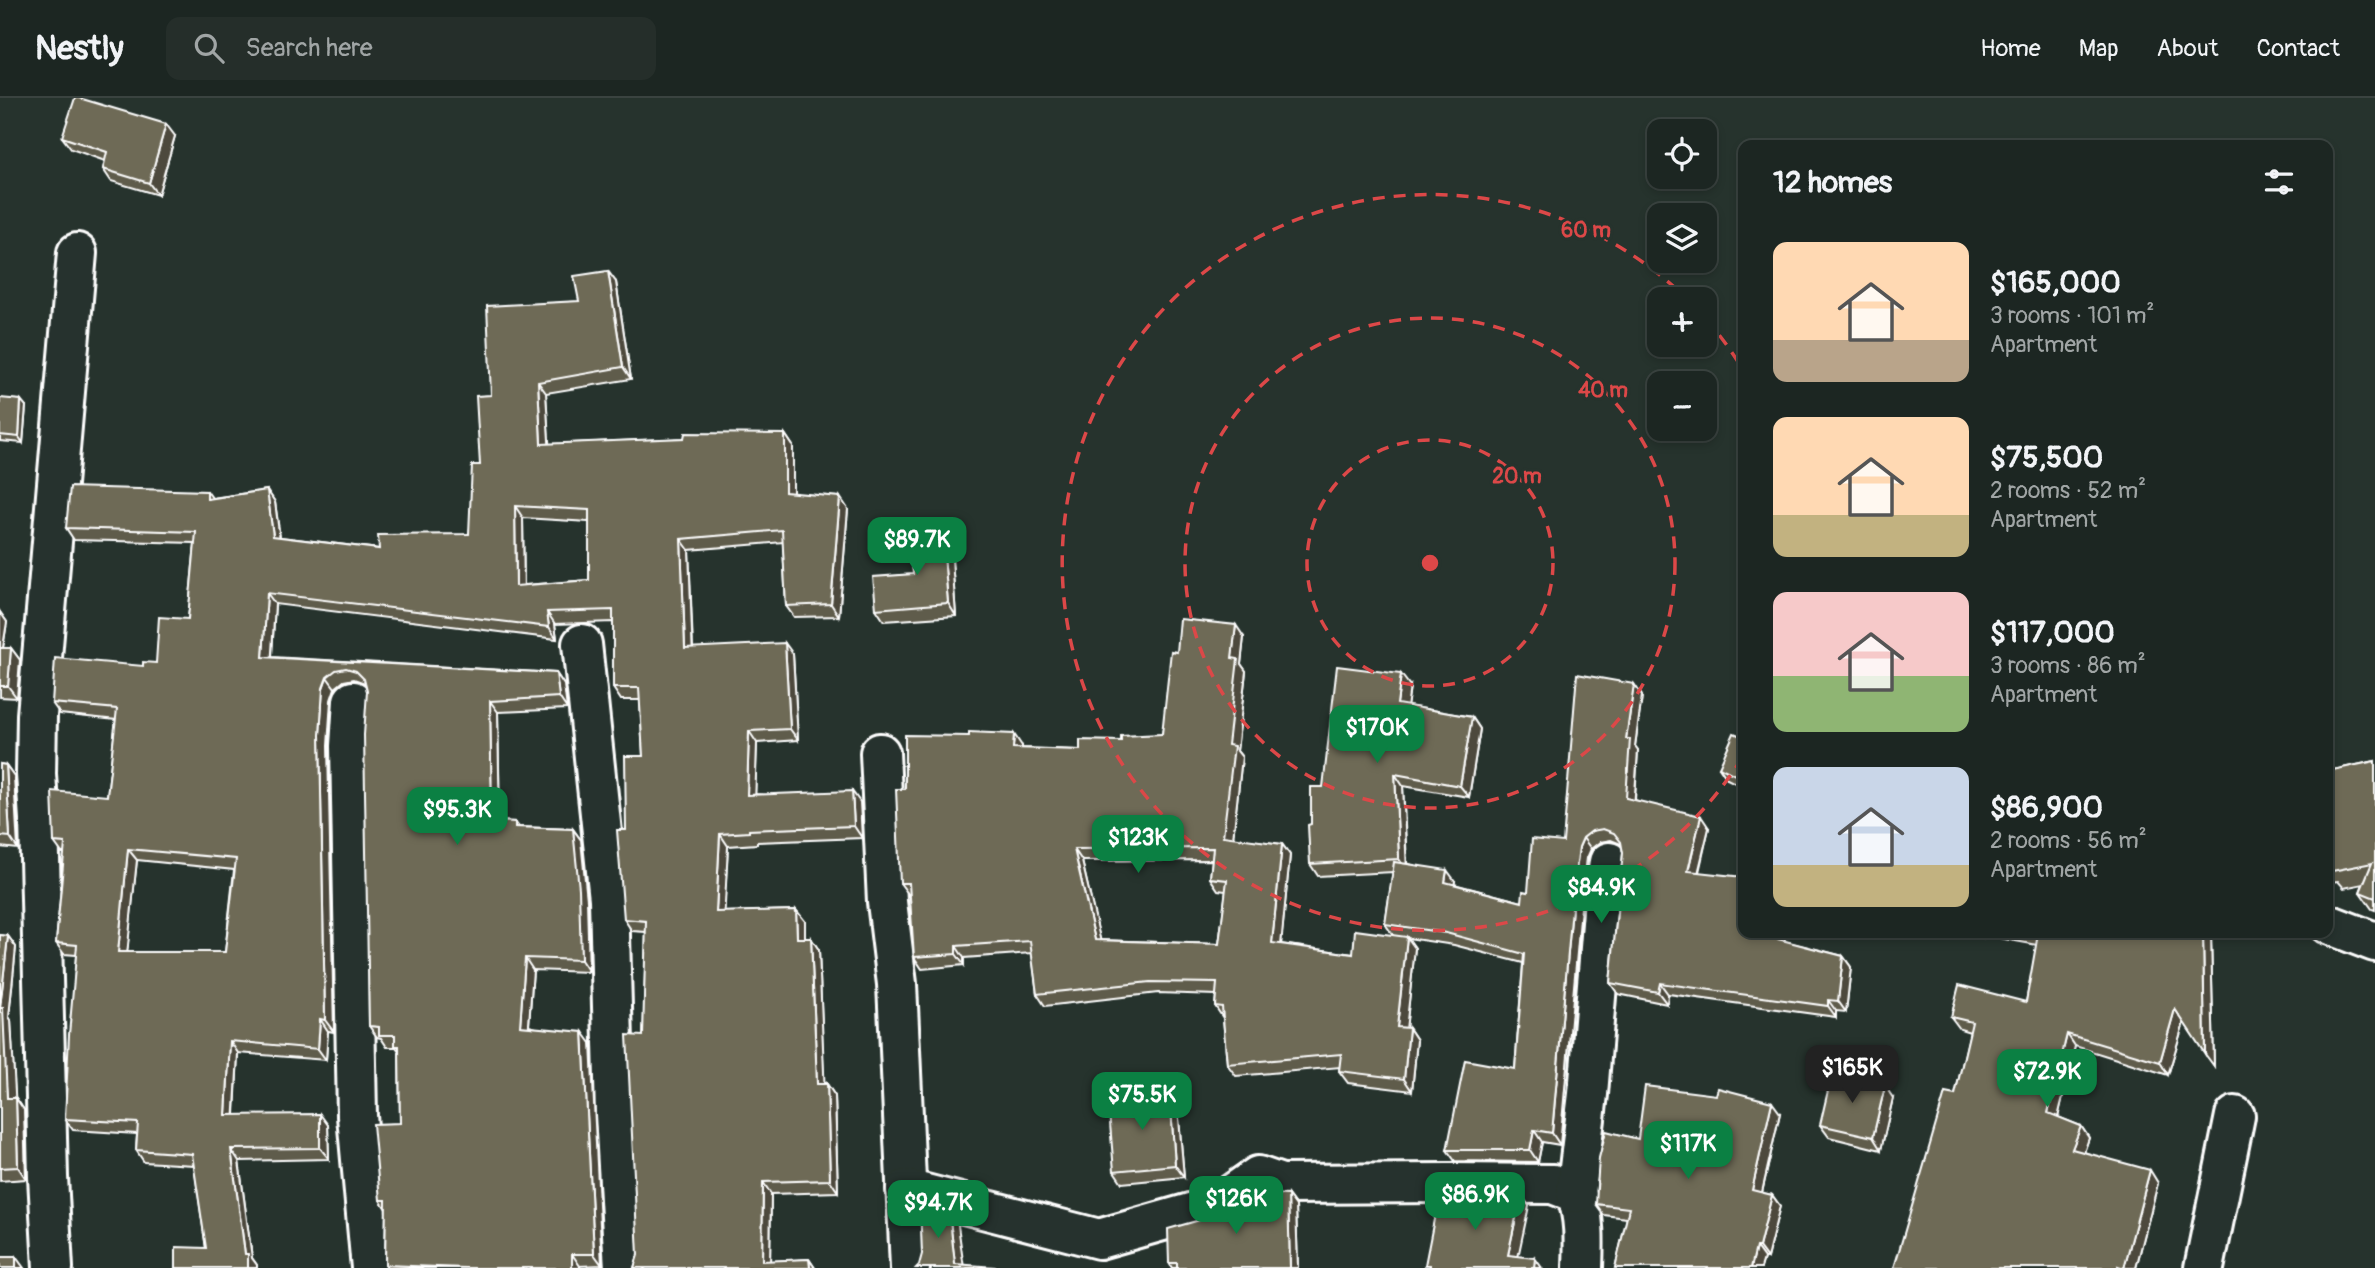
<!DOCTYPE html>
<html lang="en">
<head>
<meta charset="utf-8">
<style>
	body { margin:0; font-family:Pangolin,sans-serif; background:#252e2a; color:#f1f3f6; height:100vh; display:flex; flex-direction:column; font-size:26px; white-space:nowrap }
	* { box-sizing:border-box; margin:0 }
	p { font-size:23px; color:#a0a5a5 }
	.icon { flex:none; width:38px; height:38px; fill:none; stroke:currentColor; stroke-width:2; stroke-linecap:round; stroke-linejoin:round }
	.map { position:relative; flex:1; overflow:hidden }
	.drawer { position:absolute; left:1738px; top:42px; width:595px; height:798px; display:flex; flex-direction:column; background:#1c2622; border-radius:14px; box-shadow:0 4px 10px #0003,0 0 0 2px #3a4340 }
	.drawer>* { flex:none }
	.buttons { position:absolute; left:1647px; top:21px; display:grid; gap:14px }
	.buttons a { display:grid; place-items:center; width:70px; height:70px; border-radius:14px; background:#1c2622; box-shadow:0 4px 10px #0003,0 0 0 2px #3a4340; font-size:35px }
	.price { position:absolute; translate:-50% -60px; padding:0 16px; border-radius:14px; background:#0b8043; color:#fff; font-size:23px; line-height:46px; filter:drop-shadow(0 2px 4px #0008) }
	.price::after { content:''; position:absolute; left:50%; top:42px; width:21px; height:16px; margin-left:-10px; background:inherit; clip-path:polygon(0 0,100% 0,50% 100%) }
	.price.on { background:#222; color:#fff }
	ul { padding:0; list-style:none }
	li { display:flex; align-items:center; gap:21px; height:175px; padding:0 35px }
	li span { display:grid; place-items:center; flex:none; width:196px; height:140px; border-radius:14px; color:#555 }
	li>.icon { margin-inline-start:auto }
	span .icon { width:84px; height:84px; fill:#fffc; stroke-width:1 }
	li b { font-size:30px }
	h2 { display:flex; justify-content:space-between; align-items:center; height:84px; padding:0 35px; font-size:30px }
	header { display:flex; align-items:center; gap:42px; box-sizing:border-box; height:98px; padding:0 35px; background:#1c2622; border-bottom:2px solid #3a4340 }
	header strong { font-size:33px }
	nav { display:flex; gap:38px; margin-inline-start:auto; font-size:24px }
	.search { width:490px; height:63px; background:#252e2a; display:flex; align-items:center; gap:18px; box-sizing:border-box; padding:0 24px; border-radius:14px; color:#a0a5a5; font-size:26px }
	.map>svg:first-child { display:block }
</style>
</head>
<body>
<header>
<strong>Nestly</strong>
<div class="search"><svg class="icon" aria-label="search" viewBox="0 0 24 24"><circle cx="10" cy="10" r="6"/><path d="M15 15l6 6"/></svg>Search here</div>
<nav><a>Home</a><a>Map</a><a>About</a><a>Contact</a></nav>
</header>
<div class="map">
<svg width="2375" height="1170" viewBox="0 0 2375 1170">
	<rect width="100%" height="100%" fill="#26332d"/>
	<filter id="ink" filterUnits="userSpaceOnUse"><feTurbulence type="fractalNoise" baseFrequency=".0143" numOctaves="2"/><feDisplacementMap in="SourceGraphic" scale="14" xChannelSelector="R" yChannelSelector="G"/><feConvolveMatrix kernelMatrix="1 2 1 2 8 2 1 2 1" color-interpolation-filters="sRGB"/></filter>
	<g filter="url(#ink)">
		<g fill="none" stroke-linecap="round" stroke-linejoin="round">
			<g stroke="#fff" stroke-width="44">
				<g id="minor">
					<path d="M 582,546 L 609,801 L 615,1016 L 624,1170"/>
					<path d="M 353,603 L 350,648 L 357,1018 L 371,1170"/>
					<path d="M 880,655 L 887,804 L 897,886 L 910,1170"/>
					<path d="M 2328,826 L 2375,844"/>
					<path d="M 906,1091 L 1099,1141 L 1215,1108 L 1258,1078 L 1281,1086 L 1450,1085 L 1553,1086 L 1576,1095 C 1585,1120 1584,1143 1583,1170"/>
					<path d="M 1576,1095 L 1588,996 L 1604,801 L 1609,764"/>
					<path d="M 53,1170 L 48,1079 L 39,721 L 36,676 L 37,617 L 77,155"/>
					<path d="M 2204,1170 L 2235,1018"/>
				</g>
			</g>
			<use href="#minor" stroke="#26332d" stroke-width="38"/>
		</g>
		<g fill="#5f5b4b" stroke="#fff" stroke-width="2" fill-rule="evenodd">
			<path d="M 175,38 L 158,97 L 111,83 L 103,71 L 105,63 L 71,51 L 62,39 Z"/>
			<path d="M 616,184 L 631,281 L 546,295 L 549,346 L 785,336 L 793,348 L 793,395 L 848,411 L 839,518 L 794,519 L 786,508 L 783,444 L 689,452 L 693,550 L 793,556 L 798,642 L 757,645 L 755,696 L 860,704 L 862,740 L 757,744 L 757,746 L 728,748 L 724,814 L 796,812 L 805,823 L 805,840 L 811,840 L 819,852 L 824,986 L 827,986 L 835,998 L 838,1094 L 771,1096 L 770,1163 L 809,1161 L 815,1170 L 634,1170 L 638,1157 L 646,834 L 632,833 L 624,821 L 626,732 L 643,658 L 640,602 L 621,602 L 613,590 L 613,524 L 555,526 L 557,541 L 275,506 L 272,559 L 556,575 L 564,587 L 567,611 L 498,614 L 500,723 L 515,724 L 519,729 L 573,731 L 581,742 L 587,802 L 589,874 L 533,872 L 529,928 L 591,945 L 602,1167 L 580,1168 L 580,1170 L 387,1170 L 385,1167 L 386,1111 L 380,1102 L 400,1025 L 399,953 L 396,949 L 387,949 L 381,940 L 377,939 L 369,928 L 367,593 L 365,585 L 354,581 L 344,583 L 335,590 L 331,602 L 328,648 L 334,934 L 328,933 L 326,962 L 238,955 L 235,1017 L 328,1027 L 329,1061 L 239,1063 L 252,1160 L 257,1167 L 257,1170 L 176,1170 L 206,1150 L 194,1067 L 144,1064 L 136,1052 L 137,1036 L 73,1032 L 65,1021 L 76,857 L 64,856 L 56,845 L 64,755 L 62,755 L 54,744 L 107,698 L 116,622 L 60,616 L 52,605 L 143,568 L 156,565 L 188,521 L 195,445 L 74,442 L 66,430 L 207,393 L 212,400 L 267,392 L 275,404 L 280,439 L 379,451 L 469,436 L 491,297 L 579,203 ZM 523,420 L 589,424 L 589,482 L 524,487 ZM 137,762 L 234,772 L 225,854 L 127,854 Z"/>
			<path d="M 0,300 L 26,308 L 23,345 L 0,343 Z"/>
			<path d="M 951,447 L 956,518 L 884,523 L 876,511 L 913,476 Z"/>
			<path d="M 0,514 L 7,524 L 3,550 L 11,550 L 20,562 L 17,600 L 0,599 Z"/>
			<path d="M 1244,539 L 1241,566 L 1246,573 L 1237,653 L 1242,659 L 1233,740 L 1282,746 L 1290,757 L 1281,846 L 1353,856 L 1393,837 L 1385,826 L 1393,774 L 1318,778 L 1310,766 L 1311,726 L 1323,689 L 1410,588 L 1407,608 L 1472,619 L 1480,631 L 1469,699 L 1403,688 L 1407,765 L 1455,783 L 1454,786 L 1522,804 L 1563,744 L 1634,586 L 1642,598 L 1635,648 L 1638,652 L 1635,702 L 1709,730 L 1699,774 L 1743,835 L 1786,835 L 1784,843 L 1843,858 L 1851,869 L 1846,914 L 1836,913 L 1836,919 L 1668,896 L 1667,906 L 1618,896 L 1610,885 L 1623,755 L 1621,746 L 1611,742 L 1600,744 L 1591,751 L 1587,760 L 1582,798 L 1560,1047 L 1542,1044 L 1538,1064 L 1455,1063 L 1447,1052 L 1515,971 L 1523,865 L 1454,847 L 1408,840 L 1415,850 L 1406,930 L 1409,930 L 1417,942 L 1412,993 L 1348,985 L 1339,973 L 1340,969 L 1236,978 L 1227,966 L 1223,920 L 1215,908 L 1216,897 L 1158,895 L 1045,908 L 1037,896 L 1032,855 L 964,860 L 964,867 L 922,871 L 914,859 L 910,797 L 909,797 L 900,785 L 905,691 L 1022,648 L 1022,650 L 1080,652 L 1121,643 L 1162,636 L 1177,554 ZM 1212,762 L 1210,780 L 1218,792 L 1226,793 L 1219,846 L 1100,842 L 1082,763 Z"/>
			<path d="M 1743,639 L 1743,689 L 1727,681 L 1719,669 Z"/>
			<path d="M 2375,663 L 2375,812 L 2372,811 L 2360,794 L 2363,786 L 2344,790 L 2338,783 L 2331,784 L 2328,779 L 2328,673 Z"/>
			<path d="M 0,666 L 6,667 L 14,678 L 18,751 L 0,749 Z"/>
			<path d="M 1963,835 L 2210,835 L 2211,836 L 2214,968 L 2184,924 L 2168,977 L 2075,948 L 2058,1019 L 2081,1028 L 2089,1040 L 2084,1054 L 2158,1085 L 2136,1170 L 1894,1170 L 1955,997 L 1970,934 L 1960,931 L 1951,919 L 2026,904 L 2037,847 L 1983,837 L 1983,840 Z"/>
			<path d="M 0,837 L 8,838 L 16,849 L 9,919 L 11,922 L 15,1000 L 16,1000 L 24,1012 L 26,1081 L 0,1083 Z"/>
			<path d="M 1170,996 L 1178,1009 L 1184,1079 L 1122,1085 L 1114,1073 Z"/>
			<path d="M 1893,1000 L 1881,1052 L 1829,1039 L 1820,1027 Z"/>
			<path d="M 1780,1015 L 1762,1095 L 1772,1097 L 1780,1108 L 1767,1160 L 1764,1160 L 1761,1170 L 1615,1170 L 1627,1120 L 1604,1117 L 1596,1106 Z"/>
			<path d="M 1288,1097 L 1296,1108 L 1298,1170 L 1172,1170 L 1169,1165 L 1214,1118 Z"/>
		</g>
		<g fill="#4d4a3d" stroke="#fff" stroke-width="2">
			<path d="M 166,26 L 175,38 L 158,97 L 149,85 Z"/>
			<path d="M 608,173 L 616,184 L 631,281 L 623,269 Z"/>
			<path d="M 538,284 L 546,295 L 550,358 L 541,346 Z"/>
			<path d="M 21,302 L 26,308 L 23,345 L 19,339 Z"/>
			<path d="M 785,336 L 793,348 L 793,406 L 785,394 Z"/>
			<path d="M 267,392 L 275,404 L 281,449 L 273,438 Z"/>
			<path d="M 840,399 L 848,411 L 839,518 L 831,506 Z"/>
			<path d="M 515,408 L 523,420 L 524,499 L 516,488 Z"/>
			<path d="M 942,434 L 951,447 L 956,518 L 948,505 Z"/>
			<path d="M 681,441 L 689,452 L 693,562 L 685,550 Z"/>
			<path d="M 267,495 L 275,506 L 271,570 L 263,559 Z"/>
			<path d="M 0,514 L 7,524 L 1,562 L 0,560 Z"/>
			<path d="M 547,514 L 555,526 L 557,541 L 549,529 Z"/>
			<path d="M 1236,527 L 1244,539 L 1241,566 L 1246,573 L 1237,653 L 1242,659 L 1232,750 L 1223,738 L 1232,560 Z"/>
			<path d="M 785,545 L 793,556 L 798,642 L 790,631 Z"/>
			<path d="M 11,550 L 20,562 L 17,600 L 8,588 Z"/>
			<path d="M 556,575 L 564,587 L 567,611 L 559,599 Z"/>
			<path d="M 1401,576 L 1410,588 L 1406,618 L 1397,606 Z"/>
			<path d="M 327,579 L 335,590 L 331,602 L 328,648 L 334,934 L 325,922 L 320,637 L 323,590 Z"/>
			<path d="M 1634,586 L 1642,598 L 1635,648 L 1638,652 L 1634,711 L 1626,700 L 1626,641 Z"/>
			<path d="M 490,603 L 498,614 L 500,735 L 492,723 Z"/>
			<path d="M 1472,619 L 1480,631 L 1469,699 L 1460,688 Z"/>
			<path d="M 749,633 L 757,645 L 755,708 L 747,697 Z"/>
			<path d="M 1014,636 L 1022,648 L 1022,662 L 1013,650 Z"/>
			<path d="M 6,667 L 14,678 L 18,751 L 10,739 Z"/>
			<path d="M 1395,676 L 1403,688 L 1407,773 L 1399,761 Z"/>
			<path d="M 852,693 L 860,704 L 862,740 L 854,728 Z"/>
			<path d="M 1701,718 L 1709,730 L 1696,784 L 1688,773 Z"/>
			<path d="M 573,731 L 581,742 L 587,802 L 589,874 L 581,862 Z"/>
			<path d="M 720,736 L 728,748 L 724,825 L 716,814 Z"/>
			<path d="M 1583,740 L 1591,751 L 1587,760 L 1582,798 L 1560,1047 L 1552,1035 L 1574,787 L 1579,749 Z"/>
			<path d="M 1282,746 L 1290,757 L 1280,857 L 1272,845 Z"/>
			<path d="M 128,751 L 137,762 L 126,866 L 118,854 Z"/>
			<path d="M 1074,751 L 1082,763 L 1103,853 L 1095,842 Z"/>
			<path d="M 1447,772 L 1455,783 L 1453,795 L 1445,784 Z"/>
			<path d="M 796,812 L 805,823 L 805,851 L 797,840 Z"/>
			<path d="M 1776,835 L 1786,835 L 1782,852 L 1774,840 Z"/>
			<path d="M 2203,835 L 2210,835 L 2211,836 L 2214,968 L 2205,956 Z"/>
			<path d="M 8,838 L 16,849 L 9,919 L 11,922 L 16,1012 L 7,1000 L 0,910 Z"/>
			<path d="M 1407,839 L 1415,850 L 1405,941 L 1397,929 Z"/>
			<path d="M 811,840 L 819,852 L 825,998 L 817,986 Z"/>
			<path d="M 956,848 L 964,860 L 964,867 L 956,856 Z"/>
			<path d="M 1843,858 L 1851,869 L 1846,914 L 1838,903 Z"/>
			<path d="M 525,860 L 533,872 L 528,939 L 520,928 Z"/>
			<path d="M 1660,885 L 1668,896 L 1667,906 L 1658,894 Z"/>
			<path d="M 1828,902 L 1836,913 L 1836,919 L 1828,908 Z"/>
			<path d="M 2175,911 L 2184,924 L 2168,977 L 2160,964 Z"/>
			<path d="M 320,921 L 328,933 L 326,962 L 318,951 Z"/>
			<path d="M 1409,930 L 1417,942 L 1412,993 L 1404,981 Z"/>
			<path d="M 583,934 L 591,945 L 602,1167 L 594,1156 Z"/>
			<path d="M 2067,936 L 2075,948 L 2056,1028 L 2048,1015 Z"/>
			<path d="M 230,943 L 238,955 L 234,1029 L 226,1017 Z"/>
			<path d="M 827,986 L 835,998 L 838,1094 L 830,1082 Z"/>
			<path d="M 1885,988 L 1893,1000 L 1881,1052 L 1873,1039 Z"/>
			<path d="M 1170,996 L 1178,1009 L 1184,1079 L 1175,1067 Z"/>
			<path d="M 16,1000 L 24,1012 L 26,1081 L 18,1069 Z"/>
			<path d="M 1772,1004 L 1780,1015 L 1760,1103 L 1752,1092 Z"/>
			<path d="M 320,1016 L 328,1027 L 329,1061 L 320,1050 Z"/>
			<path d="M 2081,1028 L 2089,1040 L 2081,1063 L 2072,1051 Z"/>
			<path d="M 1534,1032 L 1542,1044 L 1538,1064 L 1530,1052 Z"/>
			<path d="M 231,1051 L 239,1063 L 252,1160 L 257,1167 L 257,1170 L 248,1170 L 245,1156 Z"/>
			<path d="M 2150,1072 L 2158,1085 L 2136,1170 L 2124,1170 Z"/>
			<path d="M 763,1084 L 771,1096 L 770,1170 L 762,1163 Z"/>
			<path d="M 1521,1096 L 1529,1108 L 1516,1169 L 1508,1157 Z"/>
			<path d="M 1288,1097 L 1296,1108 L 1298,1170 L 1290,1170 Z"/>
			<path d="M 1772,1097 L 1780,1108 L 1767,1160 L 1759,1149 Z"/>
			<path d="M 949,1113 L 958,1127 L 964,1170 L 955,1166 Z"/>
			<path d="M 1756,1149 L 1764,1160 L 1761,1170 L 1751,1170 Z"/>
			<path d="M 572,1156 L 580,1168 L 580,1170 L 572,1170 Z"/>
			<path d="M 16,1159 L 24,1170 L 16,1170 Z"/>
			<path d="M 1535,1160 L 1542,1170 L 1534,1170 Z"/>
			<path d="M 809,1161 L 815,1170 L 810,1170 Z"/>
		</g>
		<g fill="#6e6a57" stroke="#fff" stroke-width="2" fill-rule="evenodd">
			<path d="M 75,0 L 79,0 L 166,26 L 149,85 L 103,71 L 107,54 L 62,39 Z"/>
			<path d="M 608,173 L 623,269 L 538,284 L 541,346 L 684,340 L 685,335 L 785,336 L 785,394 L 840,399 L 831,506 L 786,508 L 782,432 L 681,441 L 685,550 L 785,545 L 790,631 L 749,633 L 747,697 L 852,693 L 854,728 L 749,732 L 749,734 L 720,736 L 716,814 L 796,812 L 797,840 L 811,840 L 817,986 L 827,986 L 830,1082 L 763,1084 L 762,1163 L 809,1161 L 810,1170 L 634,1170 L 638,1157 L 627,937 L 643,938 L 646,823 L 624,821 L 617,732 L 626,732 L 625,658 L 643,658 L 639,590 L 613,590 L 613,512 L 547,514 L 549,529 L 267,495 L 263,559 L 556,575 L 559,599 L 490,603 L 492,723 L 515,724 L 515,729 L 573,731 L 579,791 L 581,862 L 525,860 L 520,928 L 583,934 L 594,1156 L 572,1156 L 572,1170 L 465,1170 L 385,1167 L 386,1102 L 380,1102 L 373,1026 L 400,1025 L 399,948 L 395,948 L 395,937 L 379,937 L 379,929 L 369,928 L 364,637 L 367,593 L 364,581 L 356,573 L 346,570 L 336,572 L 327,579 L 323,590 L 320,637 L 325,922 L 320,921 L 318,951 L 230,943 L 226,1017 L 320,1016 L 320,1050 L 231,1051 L 245,1156 L 248,1156 L 248,1170 L 176,1170 L 176,1149 L 206,1150 L 192,1056 L 136,1052 L 138,1025 L 65,1021 L 69,937 L 77,847 L 56,845 L 65,745 L 54,744 L 52,693 L 107,698 L 117,611 L 52,605 L 55,560 L 143,568 L 143,564 L 156,565 L 159,519 L 188,521 L 196,434 L 66,430 L 70,389 L 207,393 L 207,401 L 267,392 L 273,438 L 379,451 L 378,437 L 469,436 L 472,367 L 480,367 L 476,298 L 491,297 L 487,208 L 579,203 L 574,178 ZM 515,408 L 589,412 L 589,482 L 516,488 ZM 128,751 L 236,761 L 225,854 L 118,854 Z"/>
			<path d="M 0,300 L 21,302 L 19,339 L 0,337 Z"/>
			<path d="M 942,434 L 948,505 L 876,511 L 873,479 L 913,476 L 909,437 Z"/>
			<path d="M 1180,521 L 1236,527 L 1232,560 L 1238,561 L 1228,647 L 1234,648 L 1223,738 L 1282,746 L 1272,845 L 1353,856 L 1355,832 L 1407,839 L 1397,929 L 1409,930 L 1404,981 L 1339,973 L 1341,956 L 1227,966 L 1222,909 L 1215,908 L 1217,885 L 1150,884 L 1037,896 L 1030,843 L 956,848 L 956,856 L 914,859 L 909,785 L 900,785 L 896,691 L 905,691 L 905,637 L 969,638 L 969,634 L 1014,636 L 1013,650 L 1080,652 L 1080,642 L 1121,643 L 1121,638 L 1162,636 L 1171,553 L 1177,554 ZM 1213,750 L 1210,780 L 1227,782 L 1219,846 L 1095,842 L 1074,751 Z"/>
			<path d="M 0,550 L 11,550 L 8,588 L 0,588 Z"/>
			<path d="M 1337,568 L 1401,576 L 1397,606 L 1472,619 L 1460,688 L 1395,676 L 1399,761 L 1310,766 L 1308,727 L 1311,726 L 1311,689 L 1323,689 Z"/>
			<path d="M 1577,576 L 1634,586 L 1626,641 L 1630,641 L 1626,700 L 1701,718 L 1688,773 L 1743,779 L 1743,835 L 1776,835 L 1774,840 L 1843,858 L 1838,903 L 1828,902 L 1828,908 L 1660,885 L 1658,894 L 1610,885 L 1623,755 L 1621,744 L 1614,735 L 1603,731 L 1592,733 L 1583,740 L 1579,749 L 1574,787 L 1552,1035 L 1534,1032 L 1530,1052 L 1447,1052 L 1465,962 L 1515,971 L 1524,856 L 1446,835 L 1385,826 L 1394,764 L 1447,772 L 1445,784 L 1522,804 L 1523,793 L 1528,794 L 1532,741 L 1563,744 Z"/>
			<path d="M 1734,635 L 1743,639 L 1743,681 L 1719,669 Z"/>
			<path d="M 2375,663 L 2375,800 L 2360,794 L 2372,765 L 2332,773 L 2330,765 L 2328,765 L 2328,673 Z"/>
			<path d="M 0,666 L 6,667 L 10,739 L 0,738 Z"/>
			<path d="M 2029,835 L 2203,835 L 2205,956 L 2175,911 L 2160,964 L 2067,936 L 2048,1015 L 2081,1028 L 2072,1051 L 2150,1072 L 2124,1170 L 2118,1168 L 2118,1170 L 1894,1170 L 1945,995 L 1955,997 L 1972,924 L 1951,919 L 1959,887 L 2026,904 L 2038,836 Z"/>
			<path d="M 0,837 L 8,838 L 0,910 L 3,910 L 7,1000 L 16,1000 L 18,1069 L 0,1070 Z"/>
			<path d="M 1832,975 L 1885,988 L 1873,1039 L 1820,1027 Z"/>
			<path d="M 1645,988 L 1716,997 L 1718,990 L 1772,1004 L 1752,1092 L 1772,1097 L 1759,1149 L 1756,1149 L 1751,1170 L 1615,1170 L 1629,1110 L 1596,1106 L 1599,1060 L 1606,1033 L 1638,1041 Z"/>
			<path d="M 1170,996 L 1175,1067 L 1114,1073 L 1108,1002 Z"/>
			<path d="M 1248,1095 L 1288,1097 L 1290,1170 L 1177,1170 L 1177,1165 L 1169,1165 L 1168,1131 L 1214,1118 Z"/>
			<path d="M 1439,1096 L 1521,1096 L 1508,1157 L 1535,1160 L 1534,1170 L 1430,1170 L 1430,1167 L 1425,1167 Z"/>
			<path d="M 920,1106 L 949,1113 L 955,1166 L 1009,1170 L 916,1170 L 919,1167 L 922,1156 Z"/>
			<rect x="0" y="1159" width="16" height="11"/>
		</g>
	</g>
	<g fill="none" stroke="#dc4848" stroke-width="3.5" stroke-dasharray="12 9">
		<circle cx="1430" cy="465" r="123"/>
		<circle cx="1430" cy="465" r="245"/>
		<path d="M1742 660A368 368 0 1 1 1686 200M1706 221A368 368 0 0 1 1742 270"/>
	</g>
	<circle cx="1430" cy="465" r="10" fill="#dc4848" stroke="#26332d" stroke-width="3.5"/>
	<g font-size="21" text-anchor="middle" font-weight="bold" fill="#dc4848" stroke="#26332d" stroke-width="6" stroke-linejoin="round" paint-order="stroke">
		<text x="1586" y="139">60 m</text>
		<text x="1603" y="299">40 m</text>
		<text x="1517" y="385">20 m</text>
	</g>
</svg>
<div class="buttons">
<a><svg class="icon" aria-label="locate" viewBox="0 0 24 24"><circle cx="12" cy="12" r="6"/><path d="M12 2v4M12 18v4M2 12h4M18 12h4"/></svg></a>
<a><svg class="icon" aria-label="layers" viewBox="0 0 24 24"><path d="M12 4l9 5-9 5-9-5zM3 14l9 5 9-5"/></svg></a>
<a>+</a>
<a>−</a>
</div>
<b class="price" style="left:917px;top:479px">$89.7K</b>
<b class="price" style="left:1377px;top:667px">$170K</b>
<b class="price" style="left:457px;top:749px">$95.3K</b>
<b class="price" style="left:1138px;top:777px">$123K</b>
<b class="price" style="left:1601px;top:827px">$84.9K</b>
<b class="price on" style="left:1852px;top:1007px">$165K</b>
<b class="price" style="left:2047px;top:1011px">$72.9K</b>
<b class="price" style="left:1142px;top:1034px">$75.5K</b>
<b class="price" style="left:1688px;top:1083px">$117K</b>
<b class="price" style="left:1475px;top:1134px">$86.9K</b>
<b class="price" style="left:1236px;top:1138px">$126K</b>
<b class="price" style="left:938px;top:1142px">$94.7K</b>
<section class="drawer">
<h2>12 homes<svg class="icon" aria-label="filters" viewBox="0 0 24 24"><path d="M4 7h16M4 17h16"/><circle cx="9" cy="7" r="2"/><circle cx="15" cy="17" r="2"/></svg></h2>
<ul>
<li><span style="background:linear-gradient(#ffd9b3 70%,#b9a48a 0)"><svg class="icon" aria-label="home" viewBox="0 0 24 24"><path d="M3 11l9-7 9 7M6 9v11h12V9"/></svg></span><div><b>$165,000</b><p>3 rooms · 101 m²</p><p>Apartment</p></div></li>
<li><span style="background:linear-gradient(#ffd9b3 70%,#c2b280 0)"><svg class="icon" aria-label="home" viewBox="0 0 24 24"><path d="M3 11l9-7 9 7M6 9v11h12V9"/></svg></span><div><b>$75,500</b><p>2 rooms · 52 m²</p><p>Apartment</p></div></li>
<li><span style="background:linear-gradient(#f6c9c9 60%,#8fb573 0)"><svg class="icon" aria-label="home" viewBox="0 0 24 24"><path d="M3 11l9-7 9 7M6 9v11h12V9"/></svg></span><div><b>$117,000</b><p>3 rooms · 86 m²</p><p>Apartment</p></div></li>
<li><span style="background:linear-gradient(#c9d6e8 70%,#c2b280 0)"><svg class="icon" aria-label="home" viewBox="0 0 24 24"><path d="M3 11l9-7 9 7M6 9v11h12V9"/></svg></span><div><b>$86,900</b><p>2 rooms · 56 m²</p><p>Apartment</p></div></li>
</ul>
</section>
</div>
</body>
</html>
